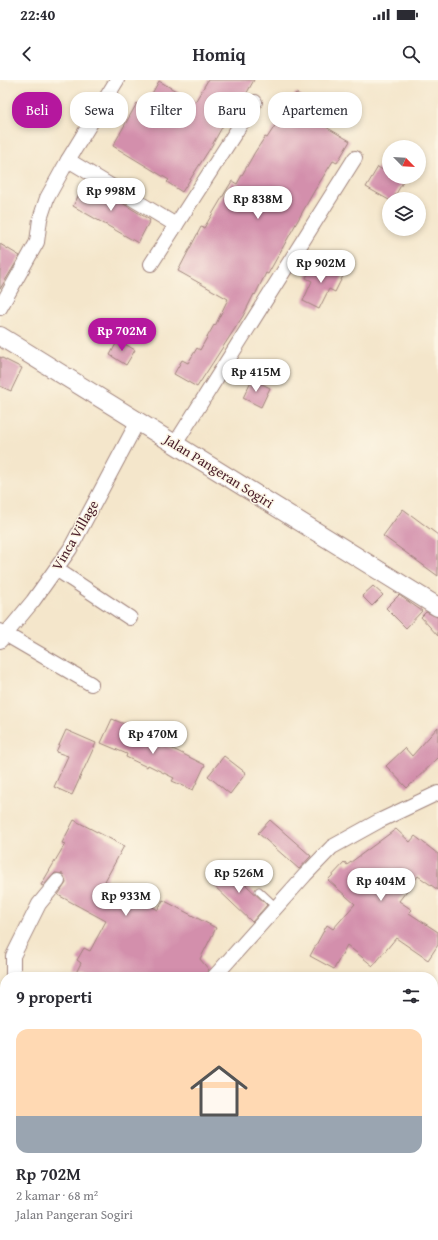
<!DOCTYPE html>
<html lang="id">
<head>
<meta charset="utf-8">
<style>
	body { margin:0; font-family:"Gentium Book Plus",serif; background:#f7f7f7; color:#2b2b33; height:100vh; display:flex; flex-direction:column; font-size:15px; white-space:nowrap }
	* { box-sizing:border-box; margin:0 }
	p { font-size:13px; color:#7c7c81 }
	.icon { flex:none; width:22px; height:22px; fill:none; stroke:currentColor; stroke-width:2; stroke-linecap:round; stroke-linejoin:round }
	.map { position:relative; flex:1; overflow:hidden }
	.sheet { position:absolute; left:0px; top:892px; width:438px; height:268px; display:flex; flex-direction:column; background:#fff; border-radius:16px 16px 0 0; box-shadow:0 2px 6px #0003 }
	.sheet>* { flex:none }
	.hud { position:absolute; left:12px; top:12px; width:414px; height:36px; display:flex; gap:8px }
	.needle { width:26px; rotate:114deg }
	.tools { position:absolute; left:382px; top:60px; display:grid; gap:8px }
	.tools a { display:grid; place-items:center; width:44px; height:44px; border-radius:50%; background:#fff; box-shadow:0 2px 6px #0003; font-size:20px }
	.price { position:absolute; translate:-50% -34px; padding:0 9px; border-radius:14px; background:#fff; color:#222; font-size:13px; line-height:26px; filter:drop-shadow(0 1px 2px #0008) }
	.price::after { content:''; position:absolute; left:50%; top:24px; width:12px; height:9px; margin-left:-6px; background:inherit; clip-path:polygon(0 0,100% 0,50% 100%) }
	.price.on { background:#b5179e; color:#fff }
	ul { padding:0; list-style:none }
	li { display:grid; align-content:center; gap:8px; height:212px; padding:0 16px }
	li+li { border-top:1px solid #e1e1e2 }
	li span { display:grid; place-items:center; height:124px; border-radius:12px; color:#555 }
	li>.icon { margin-inline-start:auto }
	span .icon { width:72px; height:72px; fill:#fffc; stroke-width:1 }
	li b { font-size:17px }
	h2 { display:flex; justify-content:space-between; align-items:center; height:48px; padding:0 16px; font-size:17px }
	.chip { padding:0 14px; border-radius:16px; background:#fff; box-shadow:0 2px 6px #0003; font-size:14px; line-height:36px }
	.chip.on { background:#b5179e; color:#fff }
	.status { display:flex; justify-content:space-between; align-items:center; height:28px; padding:0 20px; background:#fff; direction:ltr }
	.status svg { height:11px; fill:currentColor }
	header { display:flex; justify-content:space-between; align-items:center; height:52px; padding:0 16px; background:#fff; font-size:18px; font-weight:600 }
	.map>svg:first-child { display:block }
</style>
</head>
<body>
<div class="status"><b>22:40</b><svg viewBox="0 0 49 12"><path d="M0 12V9h3v3zM5 12V6h3v6zM10 12V3h3v9zM15 12V0h3v12zM26 1h20v11H26zM47 4h2v5h-2z"/></svg></div>
<header><svg class="icon" aria-label="back" viewBox="0 0 24 24"><path d="M15 5l-7 7 7 7"/></svg>Homiq<svg class="icon" aria-label="search" viewBox="0 0 24 24"><circle cx="10" cy="10" r="6"/><path d="M15 15l6 6"/></svg></header>
<div class="map">
<svg width="438" height="1160" viewBox="0 0 438 1160">
	<rect width="100%" height="100%" fill="#fcf5e5"/>
	<filter id="ink" filterUnits="userSpaceOnUse"><feTurbulence type="fractalNoise" baseFrequency=".025" numOctaves="2"/><feDisplacementMap in="SourceGraphic" scale="8" xChannelSelector="R" yChannelSelector="G"/><feConvolveMatrix kernelMatrix="1 2 1 2 8 2 1 2 1" color-interpolation-filters="sRGB"/></filter>
	<filter id="wash" filterUnits="userSpaceOnUse"><feTurbulence type="fractalNoise" baseFrequency=".012" numOctaves="4" result="noise"/><feDisplacementMap in="SourceGraphic" scale="16" xChannelSelector="R" yChannelSelector="G"/><feGaussianBlur stdDeviation="0.9" result="paint"/><feColorMatrix in="noise" values="0 0 0 0 0 0 0 0 0 0 0 0 0 0 0 0 0 1.4 0 .05"/><feComposite in="paint" operator="in"/></filter>
	<g filter="url(#wash)">
		<rect width="100%" height="100%" fill="#f4e6cb"/>
		<g id="blocks">
			<g fill="#d38fac">
				<path d="M 208,0 L 254,0 L 239,27 L 235,24 L 211,67 L 182,112 L 167,102 L 169,100 L 113,66 L 137,23 L 144,28 L 159,1 L 195,22 Z"/>
				<path d="M 296,13 L 327,31 L 319,43 L 350,61 L 337,83 L 333,81 L 313,113 L 268,194 L 266,193 L 255,215 L 254,214 L 243,236 L 197,307 L 174,294 L 182,280 L 188,283 L 197,268 L 200,270 L 214,245 L 215,246 L 228,219 L 178,191 L 201,147 L 204,148 L 232,101 L 237,104 L 255,72 L 265,57 L 267,58 Z"/>
				<path d="M 378,87 L 389,94 L 389,97 L 395,97 L 403,102 L 393,119 L 389,120 L 366,107 Z"/>
				<path d="M 86,101 L 150,140 L 138,163 L 73,126 Z"/>
				<path d="M 0,164 L 20,176 L 0,209 Z"/>
				<path d="M 314,181 L 344,194 L 335,212 L 329,209 L 319,229 L 303,221 L 312,201 L 306,198 Z"/>
				<path d="M 118,260 L 135,270 L 126,285 L 110,275 Z"/>
				<path d="M 0,277 L 22,288 L 11,311 L 0,306 Z"/>
				<path d="M 252,299 L 270,308 L 261,327 L 243,318 Z"/>
				<path d="M 403,429 L 438,455 L 438,496 L 383,456 Z"/>
				<path d="M 373,506 L 383,515 L 372,526 L 362,516 Z"/>
				<path d="M 399,515 L 422,531 L 406,548 L 386,528 Z"/>
				<path d="M 426,532 L 438,537 L 438,556 L 421,537 Z"/>
				<path d="M 112,639 L 134,648 L 132,652 L 162,667 L 163,664 L 205,685 L 193,710 L 172,701 L 174,698 L 148,685 L 147,687 L 126,677 L 127,674 L 101,663 Z"/>
				<path d="M 438,647 L 438,678 L 407,708 L 386,686 L 405,668 L 412,676 Z"/>
				<path d="M 66,650 L 96,663 L 72,715 L 54,707 L 68,676 L 56,672 Z"/>
				<path d="M 224,676 L 246,693 L 230,714 L 208,696 Z"/>
				<path d="M 74,740 L 124,766 L 105,801 L 158,830 L 163,820 L 216,848 L 200,879 L 209,890 L 206,897 L 74,897 L 81,883 L 77,880 L 84,868 L 90,871 L 106,841 L 58,815 L 66,803 L 63,794 L 55,793 L 43,806 L 41,805 L 65,764 L 62,763 Z"/>
				<path d="M 270,740 L 311,776 L 299,789 L 258,753 Z"/>
				<path d="M 396,749 L 410,762 L 415,756 L 438,774 L 438,810 L 418,796 L 399,821 L 412,830 L 409,833 L 438,852 L 438,865 L 428,880 L 396,858 L 373,886 L 347,865 L 334,889 L 310,876 L 327,845 L 333,849 L 355,824 L 328,800 L 345,782 L 347,785 Z"/>
				<path d="M 226,786 L 267,825 L 252,842 L 211,803 Z"/>
			</g>
		</g>
	</g>
	<g filter="url(#ink)">
		<use href="#blocks" fill-opacity="0" stroke="#9f827b" stroke-width="1"/>
		<g fill="none" stroke-linecap="round" stroke-linejoin="round">
			<g stroke="#9f827b" stroke-width="9">
				<path id="service" d="M 259,811 L 276,827"/>
			</g>
			<g stroke="#9f827b" stroke-width="16">
				<g id="minor">
					<path d="M 68,80 L 176,145 L 255,22"/>
					<path d="M 151,184 L 176,145"/>
					<path d="M 0,228 L 37,162 L 40,139 L 47,118 L 68,80 L 117,0"/>
					<path d="M 175,364 L 355,78"/>
					<path d="M 56,489 L 130,538"/>
					<path d="M 0,551 L 91,604"/>
					<path d="M 0,561 L 33,521 L 70,469 L 138,341"/>
					<path d="M 13,897 L 13,876 L 39,824 L 58,801"/>
					<path d="M 214,897 L 305,795 L 332,767 L 379,741 L 438,713"/>
					<path d="M 0,1084 L 5,1082"/>
				</g>
			</g>
			<g stroke="#9f827b" stroke-width="20">
				<path id="tertiary" d="M 0,256 L 438,527"/>
			</g>
			<use href="#service" stroke="#fff" stroke-width="7"/>
			<use href="#minor" stroke="#fff" stroke-width="14"/>
			<use href="#tertiary" stroke="#fff" stroke-width="18"/>
		</g>
	</g>
	<g text-anchor="middle" dominant-baseline="central" stroke-width="3" stroke-linejoin="round" paint-order="stroke">
		<g font-size="14" fill="#4a1f2b" stroke="#fcf5e5">
			<text transform="translate(219 391) rotate(32)">Jalan Pangeran Sogiri</text>
			<text transform="translate(75 455) rotate(-60)">Vinca Village</text>
		</g>
	</g>
</svg>
<div class="tools">
<a><svg class="needle" viewBox="-14 -14 28 28"><path d="M0-13l5 13h-10z" fill="#e53935"/><path d="M0 13l5-13h-10z" fill="#7c7c81"/></svg></a>
<a><svg class="icon" aria-label="layers" viewBox="0 0 24 24"><path d="M12 4l9 5-9 5-9-5zM3 14l9 5 9-5"/></svg></a>
</div>
<b class="price" style="left:111px;top:132px">Rp 998M</b>
<b class="price" style="left:258px;top:140px">Rp 838M</b>
<b class="price" style="left:321px;top:204px">Rp 902M</b>
<b class="price on" style="left:122px;top:272px">Rp 702M</b>
<b class="price" style="left:256px;top:313px">Rp 415M</b>
<b class="price" style="left:153px;top:675px">Rp 470M</b>
<b class="price" style="left:239px;top:814px">Rp 526M</b>
<b class="price" style="left:381px;top:822px">Rp 404M</b>
<b class="price" style="left:126px;top:837px">Rp 933M</b>
<div class="hud">
<a class="chip on">Beli</a>
<a class="chip">Sewa</a>
<a class="chip">Filter</a>
<a class="chip">Baru</a>
<a class="chip">Apartemen</a>
</div>
<section class="sheet">
<h2>9 properti<svg class="icon" aria-label="filters" viewBox="0 0 24 24"><path d="M4 7h16M4 17h16"/><circle cx="9" cy="7" r="2"/><circle cx="15" cy="17" r="2"/></svg></h2>
<ul>
<li><span style="background:linear-gradient(#ffd9b3 70%,#9aa5b1 0)"><svg class="icon" aria-label="home" viewBox="0 0 24 24"><path d="M3 11l9-7 9 7M6 9v11h12V9"/></svg></span><div><b>Rp 702M</b><p>2 kamar · 68 m²</p><p>Jalan Pangeran Sogiri</p></div></li>
</ul>
</section>
</div>
</body>
</html>
